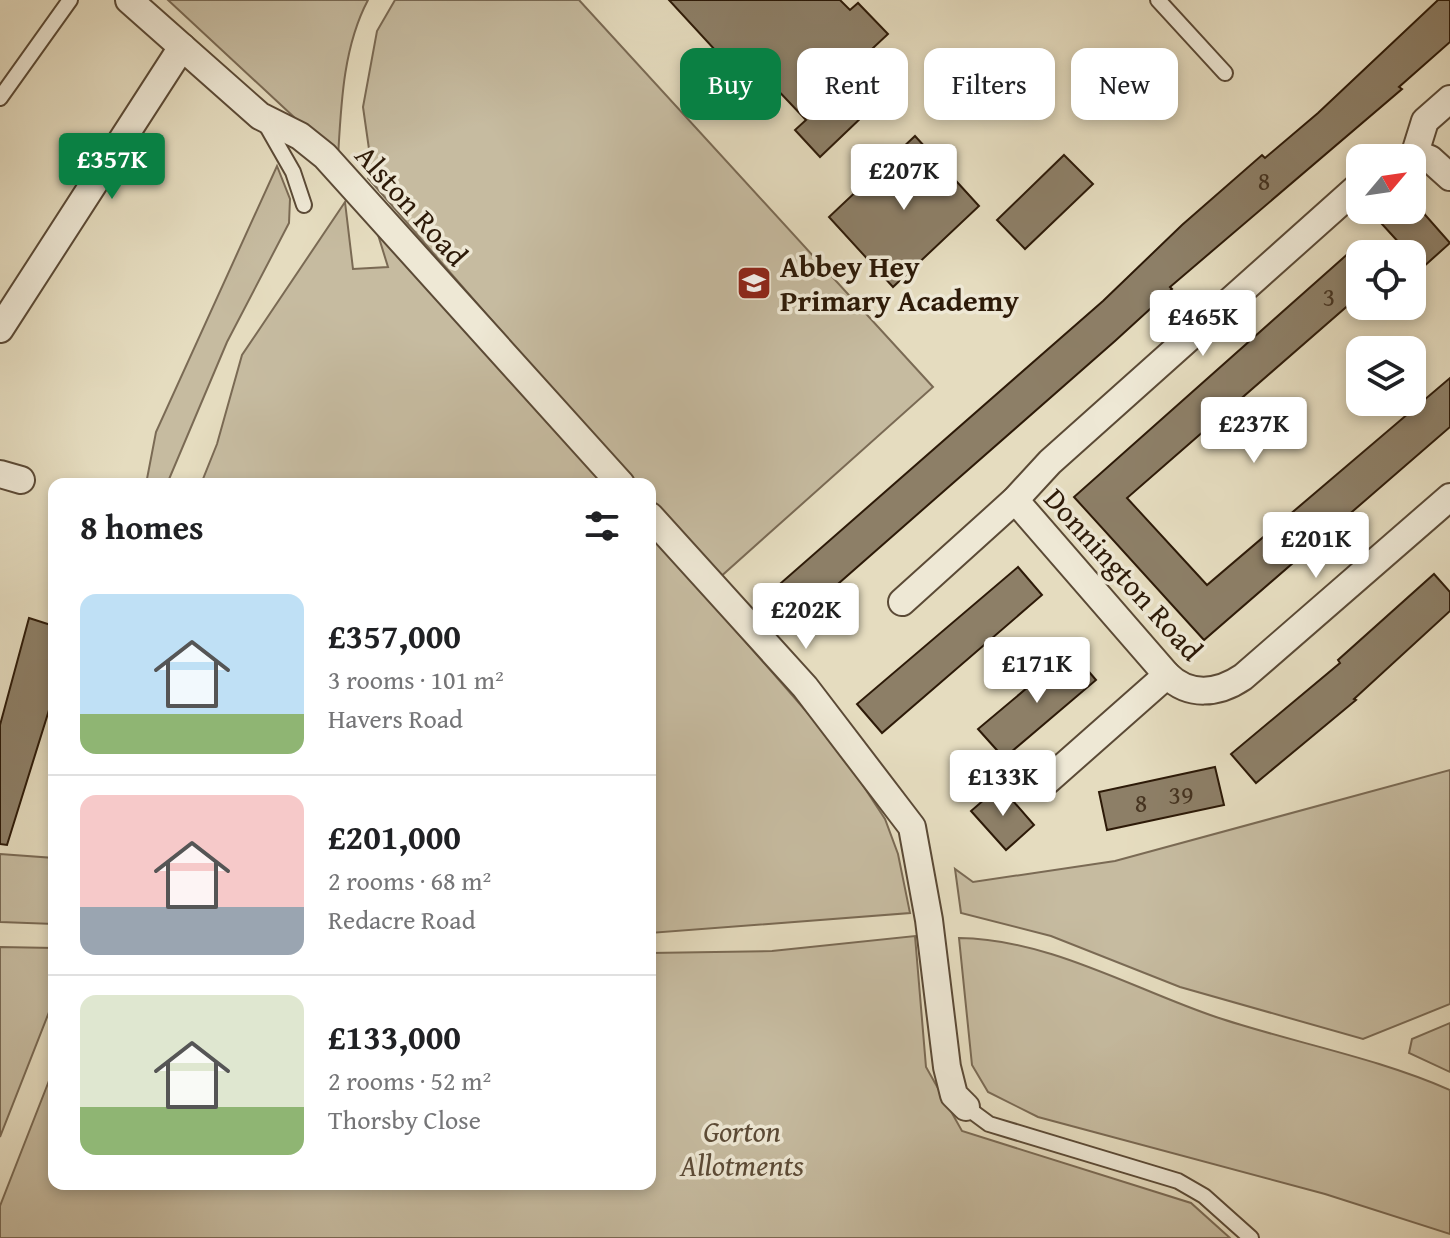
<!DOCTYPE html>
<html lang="en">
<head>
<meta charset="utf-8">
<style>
	body { margin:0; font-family:"Gentium Book Plus",serif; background:#f2f2f2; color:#202124; height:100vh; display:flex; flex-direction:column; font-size:30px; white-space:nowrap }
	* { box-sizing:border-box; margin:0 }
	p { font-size:26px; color:#757577 }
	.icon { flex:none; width:44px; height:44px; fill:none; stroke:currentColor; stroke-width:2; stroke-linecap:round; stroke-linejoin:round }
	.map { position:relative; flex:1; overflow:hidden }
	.sheet { position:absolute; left:48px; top:478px; width:608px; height:712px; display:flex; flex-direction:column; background:#fff; border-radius:16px; box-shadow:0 4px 12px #0003 }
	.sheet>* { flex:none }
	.guide { position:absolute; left:680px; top:48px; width:650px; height:72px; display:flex; gap:16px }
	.needle { width:52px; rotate:61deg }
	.fabs { position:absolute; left:1346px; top:144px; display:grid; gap:16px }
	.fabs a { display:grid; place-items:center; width:80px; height:80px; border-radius:16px; background:#fff; box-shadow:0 4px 12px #0003; font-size:40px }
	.price { position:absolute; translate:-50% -68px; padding:0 18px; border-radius:8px; background:#fff; color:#222; font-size:26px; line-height:52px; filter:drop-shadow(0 2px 4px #0008) }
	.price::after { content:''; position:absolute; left:50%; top:48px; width:24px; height:18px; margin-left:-12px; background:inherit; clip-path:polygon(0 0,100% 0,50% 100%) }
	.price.on { background:#0b8043; color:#fff }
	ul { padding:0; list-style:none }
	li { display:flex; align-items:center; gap:24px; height:200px; padding:0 32px }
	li+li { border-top:2px solid #e0e0e0 }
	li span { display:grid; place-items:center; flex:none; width:224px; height:160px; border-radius:16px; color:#555 }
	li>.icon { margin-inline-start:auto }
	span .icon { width:96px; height:96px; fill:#fffc; stroke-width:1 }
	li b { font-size:34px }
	h2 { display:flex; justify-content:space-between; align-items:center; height:96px; padding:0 32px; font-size:34px }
	.tag { padding:0 28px; border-radius:16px; background:#fff; box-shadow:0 4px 12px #0003; font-size:28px; line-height:72px }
	.tag.on { background:#0b8043; color:#fff }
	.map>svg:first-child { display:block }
</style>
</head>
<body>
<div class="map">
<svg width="1450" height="1238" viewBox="0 0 1450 1238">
	<rect width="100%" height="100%" fill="#e5dcbf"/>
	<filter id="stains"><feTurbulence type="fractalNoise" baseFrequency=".0025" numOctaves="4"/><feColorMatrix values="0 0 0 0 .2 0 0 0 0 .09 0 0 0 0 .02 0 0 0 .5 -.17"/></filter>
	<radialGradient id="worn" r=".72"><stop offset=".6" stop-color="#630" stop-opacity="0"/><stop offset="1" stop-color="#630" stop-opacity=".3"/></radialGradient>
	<g fill="#c6bba0" stroke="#7a6a54" stroke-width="2">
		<path d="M 168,0 L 368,0 C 343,47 341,105 338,158 Z"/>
		<path d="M 395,0 L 579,0 L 933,387 L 718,579 L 650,502 L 650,484 L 634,484 L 368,178 L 372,170 L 363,107 L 377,31 Z"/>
		<path d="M 277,166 L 290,199 L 289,223 L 227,342 L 167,484 L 146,484 L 156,432 Z"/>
		<path d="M 345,202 L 353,269 L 388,267 L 375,225 L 607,484 L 201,484 L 217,444 L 242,355 Z"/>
		<path d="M 650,532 L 839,749 L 885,819 L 898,854 L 910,913 L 650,933 Z"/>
		<path d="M 1450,770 L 1450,1004 L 1363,1039 L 1180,987 L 1051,936 L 961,913 L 955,869 L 973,882 L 1115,861 Z"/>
		<path d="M 0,854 L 54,858 L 54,924 L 0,922 Z"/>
		<path d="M 915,936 L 926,1067 L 962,1131 L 1191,1203 L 1230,1238 L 0,1238 L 0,1206 L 54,1068 L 54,1184 L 650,1184 L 650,953 L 772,951 Z"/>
		<path d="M 959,938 C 1049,939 1133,989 1216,1017 C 1294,1043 1375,1057 1450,1090 L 1450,1234 L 1325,1194 L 1038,1117 L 988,1092 L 972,1065 Z"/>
		<path d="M 0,947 L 54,948 L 51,1007 L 0,1137 Z"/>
		<path d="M 1450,1023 L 1450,1072 L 1409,1053 L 1412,1039 Z"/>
	</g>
	<g fill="#8d7f67" stroke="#2d1a08" stroke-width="2">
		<path d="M 669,0 L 840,0 L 850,10 L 858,3 L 888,34 L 857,63 L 886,94 L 820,157 L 795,130 L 806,120 L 752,63 L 739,76 Z"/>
		<path d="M 1438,0 L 1450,0 L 1450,42 L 1399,87 L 1402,89 L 1170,287 L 1172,289 L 1115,341 L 790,626 L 765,597 L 1103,301 L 1182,225 L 1262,155 L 1265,158 L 1318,113 Z"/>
		<path d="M 915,136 L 979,206 L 893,287 L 829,217 Z"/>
		<path d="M 1064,155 L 1093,184 L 1025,249 L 997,220 Z"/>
		<path d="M 1412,200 L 1450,243 L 1422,268 L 1382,224 L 1398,210 L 1412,210 Z"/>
		<path d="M 1360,243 L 1360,295 L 1127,498 L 1207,585 L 1450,378 L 1450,427 L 1204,640 L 1074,497 Z"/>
		<path d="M 1018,567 L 1042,595 L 882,733 L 857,704 Z"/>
		<path d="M 1434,574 L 1450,592 L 1450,611 L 1354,699 L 1356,700 L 1256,783 L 1231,754 L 1340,663 L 1338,660 Z"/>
		<path d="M 29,618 L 54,626 L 54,694 L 7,845 L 0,844 L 0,725 Z"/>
		<path d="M 1071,651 L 1096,680 L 1004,758 L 978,729 Z"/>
		<path d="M 1215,767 L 1224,805 L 1107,830 L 1099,792 Z"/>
		<path d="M 1000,786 L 1034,825 L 1006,850 L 971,811 Z"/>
	</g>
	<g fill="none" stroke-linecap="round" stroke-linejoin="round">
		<g stroke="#5b4a36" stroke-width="18">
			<g id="lane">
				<path d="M 1158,0 L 1225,73"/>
				<path d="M 0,98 L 70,0"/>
				<path d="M 265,123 L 293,172 L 304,205"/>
				<path d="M 966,1107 L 989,1124 L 1178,1181 L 1204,1196 L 1251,1238"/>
			</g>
		</g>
		<g stroke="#5b4a36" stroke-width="30">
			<g id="street">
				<path d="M 129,0 L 260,116 L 300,136 L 325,156 L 621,484"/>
				<path d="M 1415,153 L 1425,121 L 1450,99"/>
				<path d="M 1415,153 L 1430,159 L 1450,177"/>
				<path d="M 0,329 L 182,47"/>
				<path d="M 0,474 L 21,480"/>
				<path d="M 1015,500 L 1167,675 C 1189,697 1218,694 1243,677 L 1450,497"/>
				<path d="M 650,516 L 805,687 L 912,827 L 929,920 L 947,1067 L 954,1095 L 966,1107"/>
				<path d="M 902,602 L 1015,500 L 1050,462 L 1360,185"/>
				<path d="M 1047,781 L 1167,675"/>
			</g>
		</g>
		<use href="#lane" stroke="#eee8d5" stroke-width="14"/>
		<use href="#street" stroke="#eee8d5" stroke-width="26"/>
	</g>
	<defs>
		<g id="school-square" transform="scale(1.8)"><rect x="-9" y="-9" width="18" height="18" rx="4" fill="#8f2418" stroke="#eee8d5"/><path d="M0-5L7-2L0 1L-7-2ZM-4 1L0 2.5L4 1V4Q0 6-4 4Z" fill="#fff"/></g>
	</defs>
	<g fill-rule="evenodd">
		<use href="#school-square" x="754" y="283"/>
	</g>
	<g text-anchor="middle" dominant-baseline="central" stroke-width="7" stroke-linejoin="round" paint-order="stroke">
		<g font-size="26" fill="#453320">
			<text x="1264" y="180">8</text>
			<text x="1329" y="296">3</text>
			<text x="1181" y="794">39</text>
			<text x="1141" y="802">8</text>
		</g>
		<g font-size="30" fill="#2d1a08" stroke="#eee8d5">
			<text transform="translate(412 205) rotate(48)">Alston Road</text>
			<text transform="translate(1124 574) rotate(48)">Donnington Road</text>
		</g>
		<g font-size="30" font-weight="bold" fill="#2d1a08" stroke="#eee8d5" text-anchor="start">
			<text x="780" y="266">Abbey Hey<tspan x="780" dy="34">Primary Academy</tspan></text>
		</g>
		<g font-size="30" font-style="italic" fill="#5b4a36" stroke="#eee8d5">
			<text x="742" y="1131">Gorton<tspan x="742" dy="34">Allotments</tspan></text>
		</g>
	</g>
	<rect width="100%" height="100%" filter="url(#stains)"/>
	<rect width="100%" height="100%" fill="url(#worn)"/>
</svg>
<div class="fabs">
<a><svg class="needle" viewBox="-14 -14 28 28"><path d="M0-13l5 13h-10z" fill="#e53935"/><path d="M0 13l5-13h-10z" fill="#757577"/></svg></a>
<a><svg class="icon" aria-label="locate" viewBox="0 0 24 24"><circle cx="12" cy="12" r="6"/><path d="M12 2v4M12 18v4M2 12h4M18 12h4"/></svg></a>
<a><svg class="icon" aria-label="layers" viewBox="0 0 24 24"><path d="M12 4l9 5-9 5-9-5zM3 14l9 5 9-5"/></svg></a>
</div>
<b class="price on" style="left:112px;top:201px">£357K</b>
<b class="price" style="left:904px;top:212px">£207K</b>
<b class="price" style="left:1203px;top:358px">£465K</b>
<b class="price" style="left:1254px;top:465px">£237K</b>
<b class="price" style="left:1316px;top:580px">£201K</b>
<b class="price" style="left:806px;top:651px">£202K</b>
<b class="price" style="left:1037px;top:705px">£171K</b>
<b class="price" style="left:1003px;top:818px">£133K</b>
<div class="guide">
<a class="tag on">Buy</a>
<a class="tag">Rent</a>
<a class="tag">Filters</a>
<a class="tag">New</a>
</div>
<section class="sheet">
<h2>8 homes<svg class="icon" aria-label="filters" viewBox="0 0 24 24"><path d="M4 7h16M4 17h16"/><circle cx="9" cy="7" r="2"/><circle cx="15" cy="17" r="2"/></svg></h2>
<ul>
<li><span style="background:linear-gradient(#bfe0f5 75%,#8fb573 0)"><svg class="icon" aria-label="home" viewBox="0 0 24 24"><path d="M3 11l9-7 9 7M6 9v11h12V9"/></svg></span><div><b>£357,000</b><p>3 rooms · 101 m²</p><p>Havers Road</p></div></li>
<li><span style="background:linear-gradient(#f6c9c9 70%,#9aa5b1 0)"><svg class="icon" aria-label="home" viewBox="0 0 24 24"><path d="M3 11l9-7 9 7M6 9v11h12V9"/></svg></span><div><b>£201,000</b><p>2 rooms · 68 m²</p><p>Redacre Road</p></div></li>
<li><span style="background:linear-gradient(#dfe7d0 70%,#8fb573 0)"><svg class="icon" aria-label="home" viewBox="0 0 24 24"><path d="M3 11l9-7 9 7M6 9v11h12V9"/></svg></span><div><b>£133,000</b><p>2 rooms · 52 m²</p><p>Thorsby Close</p></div></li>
</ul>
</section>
</div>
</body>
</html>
